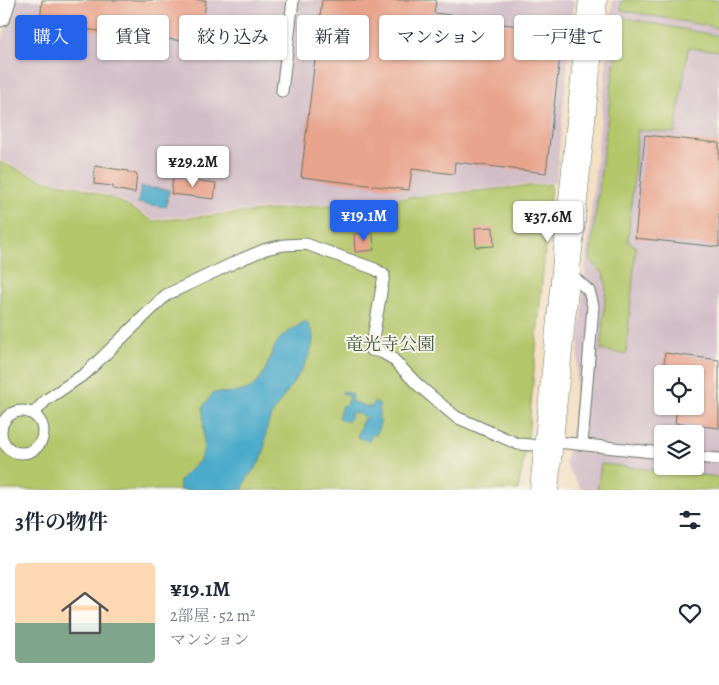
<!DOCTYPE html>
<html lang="ja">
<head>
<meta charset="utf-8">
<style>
	body { margin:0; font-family:Alegreya,"Noto Serif JP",serif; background:#f6f6f7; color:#1f2937; height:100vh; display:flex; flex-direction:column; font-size:19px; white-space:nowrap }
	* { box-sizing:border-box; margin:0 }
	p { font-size:16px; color:#747a83 }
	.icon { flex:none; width:28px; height:28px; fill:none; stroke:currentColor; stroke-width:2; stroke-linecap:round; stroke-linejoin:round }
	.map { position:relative; height:490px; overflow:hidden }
	.panel { display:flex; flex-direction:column; background:#fff; flex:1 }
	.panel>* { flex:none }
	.banner { position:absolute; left:15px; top:15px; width:690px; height:45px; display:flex; gap:10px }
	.controls { position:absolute; left:654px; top:365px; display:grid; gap:10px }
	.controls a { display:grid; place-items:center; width:50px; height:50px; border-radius:5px; background:#fff; box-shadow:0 1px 4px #0004; font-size:25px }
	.price { position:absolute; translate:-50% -42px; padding:0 11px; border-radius:5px; background:#fff; color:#222; font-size:16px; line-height:32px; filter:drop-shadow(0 1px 2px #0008) }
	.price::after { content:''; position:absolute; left:50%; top:30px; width:15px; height:11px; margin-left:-8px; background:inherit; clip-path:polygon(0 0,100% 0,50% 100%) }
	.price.current { background:#2563eb; color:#fff }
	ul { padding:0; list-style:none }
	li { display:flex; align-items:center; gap:15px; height:125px; padding:0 15px }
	li span { display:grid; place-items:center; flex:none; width:140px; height:100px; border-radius:5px; color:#555 }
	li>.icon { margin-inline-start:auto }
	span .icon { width:60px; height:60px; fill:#fffc; stroke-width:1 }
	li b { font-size:21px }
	h2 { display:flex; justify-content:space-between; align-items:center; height:60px; padding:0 15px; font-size:21px }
	.chip { padding:0 18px; border-radius:5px; background:#fff; box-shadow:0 1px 4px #0004; font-size:18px; line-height:45px }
	.chip.current { background:#2563eb; color:#fff }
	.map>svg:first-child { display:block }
</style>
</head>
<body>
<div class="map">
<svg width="719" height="490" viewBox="0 0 719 490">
	<rect width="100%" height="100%" fill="#f7f3e8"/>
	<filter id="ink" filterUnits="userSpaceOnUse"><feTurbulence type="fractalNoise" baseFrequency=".02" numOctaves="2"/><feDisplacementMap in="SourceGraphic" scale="10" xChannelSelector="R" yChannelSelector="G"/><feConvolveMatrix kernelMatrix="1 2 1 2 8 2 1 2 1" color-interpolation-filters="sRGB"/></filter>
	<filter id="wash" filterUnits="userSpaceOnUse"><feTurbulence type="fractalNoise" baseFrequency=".0096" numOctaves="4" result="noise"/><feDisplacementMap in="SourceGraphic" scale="20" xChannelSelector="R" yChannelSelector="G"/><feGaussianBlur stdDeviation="1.12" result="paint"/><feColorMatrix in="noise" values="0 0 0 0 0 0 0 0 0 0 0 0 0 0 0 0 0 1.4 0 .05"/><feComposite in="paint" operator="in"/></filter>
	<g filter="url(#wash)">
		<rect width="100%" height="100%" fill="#f3e0c5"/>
		<g fill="#d2bdc7" fill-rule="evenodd">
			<path d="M 14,0 L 574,0 L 556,182 L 153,219 L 121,200 L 79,185 L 42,178 L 0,160 L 0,48 Z"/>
			<path d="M 613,0 L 719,0 L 719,490 L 582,490 L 565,464 L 572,430 L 586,262 ZM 662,374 L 695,374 L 695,406 L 662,406 ZM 662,434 L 695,434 L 695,466 L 662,466 Z"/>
		</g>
		<g fill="#b3c66a" stroke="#69824f">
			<path d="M 622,0 L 719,0 L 719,28 L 621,10 Z"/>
			<path d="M 620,17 L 719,36 L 719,51 L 688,48 L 675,133 L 638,130 L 628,241 L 636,247 L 626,354 L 601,350 L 606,285 L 604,275 L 590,259 Z"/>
			<path d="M 0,162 L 43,180 L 79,187 L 119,201 L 153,221 L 551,184 L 528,436 L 518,490 L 0,490 Z"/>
			<path d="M 601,464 L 719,477 L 719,490 L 597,490 Z"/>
		</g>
		<g fill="#4baaca" stroke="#35747f">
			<path d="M 141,187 L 169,190 L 166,207 L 138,203 Z"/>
			<path d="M 303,322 L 307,322 C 309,327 313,332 313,337 C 313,364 281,395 270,419 C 264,431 267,444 262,457 C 258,469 244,476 243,490 L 180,490 L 179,481 L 200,460 L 204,449 L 203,407 L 213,393 C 239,392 255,395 267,366 C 271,358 273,348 278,341 C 284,333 295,329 303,322 Z"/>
			<path d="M 343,391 L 353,394 L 351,401 L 371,408 L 374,402 L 380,404 L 378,409 L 380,410 L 378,419 L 381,420 L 376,435 L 372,434 L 369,441 L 357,437 L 363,419 L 366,420 L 367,417 L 352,412 L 348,422 L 338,418 L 342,405 L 346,406 L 349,396 L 342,393 Z"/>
		</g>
		<g id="blocks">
			<g fill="#e8a38c">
				<path d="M 42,0 L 206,0 L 201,43 L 40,24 Z"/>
				<path d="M 322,0 L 436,0 L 434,13 L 484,19 L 484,22 L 563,31 L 546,173 L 455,162 L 454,174 L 412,169 L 409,190 L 301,177 Z"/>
				<path d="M 645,135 L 719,143 L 719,247 L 635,238 Z"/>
				<path d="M 95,166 L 128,171 L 128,173 L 137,174 L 135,193 L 113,189 L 113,186 L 94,184 Z"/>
				<path d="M 173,178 L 216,183 L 214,199 L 171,194 Z"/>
				<path d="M 493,227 L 494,246 L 476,247 L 475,228 Z"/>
				<path d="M 373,233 L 374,250 L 355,252 L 354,234 Z"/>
				<path d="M 665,353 L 719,360 L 719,428 L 675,423 L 677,406 L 695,406 L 695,374 L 663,374 Z"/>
			</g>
		</g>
	</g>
	<g filter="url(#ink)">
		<use href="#blocks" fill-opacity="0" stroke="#697667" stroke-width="1"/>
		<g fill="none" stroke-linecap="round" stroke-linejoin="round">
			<g stroke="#697667" stroke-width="13">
				<g id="service">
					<path d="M 282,91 L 293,0"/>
					<path d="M 567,271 L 589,291 L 593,306 L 582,444"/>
					<circle cx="22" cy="432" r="21"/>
					<path d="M 33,414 L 46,400 L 86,373 L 166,295 L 242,259 L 266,249 L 284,245 L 306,244 L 375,269 L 384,275 L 371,350 L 381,352 L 392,358 L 418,385 L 456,417 L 518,444 L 531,445"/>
					<path d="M 548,441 L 662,453"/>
					<path d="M 695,457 L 719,459"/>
				</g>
			</g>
			<g stroke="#697667" stroke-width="23">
				<path id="minor" d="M 0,16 L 5,0"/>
			</g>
			<g stroke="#697667" stroke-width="29">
				<path id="tertiary" d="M 544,490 L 593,0"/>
			</g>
			<use href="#service" stroke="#fff" stroke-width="11"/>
			<use href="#minor" stroke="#fff" stroke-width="21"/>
			<use href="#tertiary" stroke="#fff" stroke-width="28"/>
		</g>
	</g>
	<g text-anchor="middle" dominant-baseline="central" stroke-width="4" stroke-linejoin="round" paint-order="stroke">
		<g font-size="18" fill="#3d583f" stroke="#f7f3e8">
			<text x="390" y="344">竜光寺公園</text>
		</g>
	</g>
</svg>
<div class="controls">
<a><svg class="icon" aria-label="locate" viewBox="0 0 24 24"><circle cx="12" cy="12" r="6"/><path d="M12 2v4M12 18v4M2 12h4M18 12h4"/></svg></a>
<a><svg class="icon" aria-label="layers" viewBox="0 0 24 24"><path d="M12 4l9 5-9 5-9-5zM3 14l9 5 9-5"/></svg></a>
</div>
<b class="price" style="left:193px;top:188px">¥29.2M</b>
<b class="price current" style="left:364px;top:242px">¥19.1M</b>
<b class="price" style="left:548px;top:243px">¥37.6M</b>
<div class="banner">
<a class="chip current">購入</a>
<a class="chip">賃貸</a>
<a class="chip">絞り込み</a>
<a class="chip">新着</a>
<a class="chip">マンション</a>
<a class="chip">一戸建て</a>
</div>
</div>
<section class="panel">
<h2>3件の物件<svg class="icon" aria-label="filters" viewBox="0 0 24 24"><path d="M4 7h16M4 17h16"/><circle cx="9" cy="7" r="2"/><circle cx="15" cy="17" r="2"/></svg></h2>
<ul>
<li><span style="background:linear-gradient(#ffd9b3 60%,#7fa58c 0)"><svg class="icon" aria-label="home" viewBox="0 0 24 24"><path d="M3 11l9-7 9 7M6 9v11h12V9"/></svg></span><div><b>¥19.1M</b><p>2部屋 · 52 m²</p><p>マンション</p></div><svg class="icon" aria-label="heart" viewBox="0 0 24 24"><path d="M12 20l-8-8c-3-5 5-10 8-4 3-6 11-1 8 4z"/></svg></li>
</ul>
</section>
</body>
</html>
